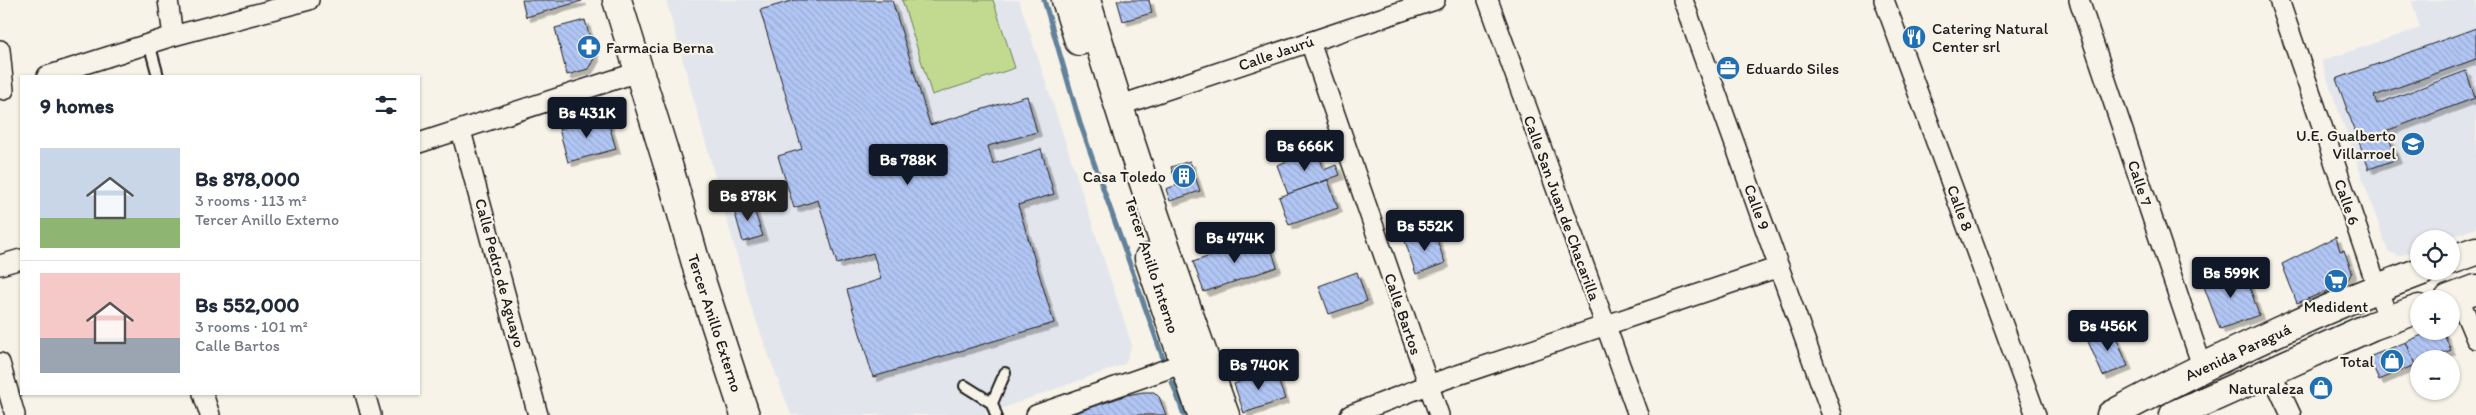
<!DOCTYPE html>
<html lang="en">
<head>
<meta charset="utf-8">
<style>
	body { margin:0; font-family:Itim,sans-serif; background:#f6f6f7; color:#1f2937; height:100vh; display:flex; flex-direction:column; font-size:19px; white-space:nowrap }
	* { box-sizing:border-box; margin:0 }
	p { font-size:16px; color:#747a83 }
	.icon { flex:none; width:28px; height:28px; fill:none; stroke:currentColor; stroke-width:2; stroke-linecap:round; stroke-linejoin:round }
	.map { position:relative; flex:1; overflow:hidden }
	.side { position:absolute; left:20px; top:75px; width:400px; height:320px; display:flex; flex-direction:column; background:#fff; border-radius:0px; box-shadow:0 1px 4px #0004 }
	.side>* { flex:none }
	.buttons { position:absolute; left:2410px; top:230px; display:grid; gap:10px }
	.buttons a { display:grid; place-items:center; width:50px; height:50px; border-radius:50%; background:#fff; box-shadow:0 1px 4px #0004; font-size:25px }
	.price { position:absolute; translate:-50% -42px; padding:0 11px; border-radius:5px; background:#111827; color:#fff; font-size:16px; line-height:32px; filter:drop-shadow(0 1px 2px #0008) }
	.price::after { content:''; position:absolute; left:50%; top:30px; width:15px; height:11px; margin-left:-8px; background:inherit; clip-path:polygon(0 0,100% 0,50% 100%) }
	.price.current { background:#222; color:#fff }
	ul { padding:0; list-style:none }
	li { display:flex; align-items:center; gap:15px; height:125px; padding:0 20px }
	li+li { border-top:1px solid #e0e1e3 }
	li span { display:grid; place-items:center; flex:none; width:140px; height:100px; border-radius:0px; color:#555 }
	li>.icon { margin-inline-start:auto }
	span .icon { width:60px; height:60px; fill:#fffc; stroke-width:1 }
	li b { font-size:21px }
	h2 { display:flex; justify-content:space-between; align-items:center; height:60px; padding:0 20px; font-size:21px }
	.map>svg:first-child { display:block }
</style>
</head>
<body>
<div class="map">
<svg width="2476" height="415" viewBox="0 0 2476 415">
	<defs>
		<pattern id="building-back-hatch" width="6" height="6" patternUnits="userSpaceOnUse" patternTransform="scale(1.25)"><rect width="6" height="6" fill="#b2c6f5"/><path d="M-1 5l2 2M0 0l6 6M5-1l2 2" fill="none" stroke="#98aad1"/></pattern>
		<filter id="shadow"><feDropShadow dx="4.5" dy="4.5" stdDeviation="0" flood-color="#0004"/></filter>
	</defs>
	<rect width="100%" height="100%" fill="#f7f3e8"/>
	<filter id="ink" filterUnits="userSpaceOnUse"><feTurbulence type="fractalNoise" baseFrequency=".02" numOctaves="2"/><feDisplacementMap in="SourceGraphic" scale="10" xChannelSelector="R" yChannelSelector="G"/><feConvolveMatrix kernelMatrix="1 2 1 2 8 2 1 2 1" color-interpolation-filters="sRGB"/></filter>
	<g filter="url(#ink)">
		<g fill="#e2e6ec">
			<path d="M 666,0 L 1019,0 L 1132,345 L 1125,364 L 984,415 L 791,415 L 752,310 Z"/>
			<path d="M 2411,0 L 2476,0 L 2476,228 L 2446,239 L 2419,239 L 2419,249 L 2399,256 L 2388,251 L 2321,61 L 2420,28 Z"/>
		</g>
		<path fill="#c2da90" stroke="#6f7b56" d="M 902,0 L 993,0 L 1015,68 L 932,95 Z"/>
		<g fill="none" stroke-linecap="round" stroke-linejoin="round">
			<g stroke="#62819a" stroke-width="5">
				<path d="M 1044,0 L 1080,123 L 1164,361"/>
				<path d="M 1172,382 L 1184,415"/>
			</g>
		</g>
		<g fill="url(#building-back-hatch)" stroke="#1c1c1c" filter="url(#shadow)">
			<path d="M 522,0 L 582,0 L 582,1 L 526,17 Z"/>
			<path d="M 795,0 L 892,0 L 930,125 L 1027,96 L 1037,132 L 988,146 L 993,164 L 1041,149 L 1054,194 L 1018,205 L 1054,323 L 873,377 L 847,290 L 881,279 L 873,253 L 837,264 L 818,200 L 794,208 L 778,156 L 802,149 L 760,10 Z"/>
			<path d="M 1117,0 L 1149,0 L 1152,13 L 1123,21 Z"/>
			<path d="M 585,20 L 595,57 L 588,69 L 567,75 L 555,28 Z"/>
			<path d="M 2476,28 L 2476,59 L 2374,96 L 2377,104 L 2466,71 L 2475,98 L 2386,131 L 2397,159 L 2369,169 L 2336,79 Z"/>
			<path d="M 598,118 L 599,121 L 608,121 L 616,149 L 568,162 L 559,129 Z"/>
			<path d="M 1317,150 L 1324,170 L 1336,165 L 1340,175 L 1288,194 L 1277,165 Z"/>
			<path d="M 1190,161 L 1200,191 L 1170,201 L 1166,189 L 1177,185 L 1171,167 Z"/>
			<path d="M 1328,180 L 1338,208 L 1289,225 L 1279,197 Z"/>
			<path d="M 751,201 L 763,236 L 743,242 L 733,206 Z"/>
			<path d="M 1434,231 L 1445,263 L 1416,274 L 1405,241 Z"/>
			<path d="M 1267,236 L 1277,267 L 1204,292 L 1193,262 Z"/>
			<path d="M 2336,237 L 2340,251 L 2344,250 L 2352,272 L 2348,280 L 2343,285 L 2297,303 L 2282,264 Z"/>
			<path d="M 2244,270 L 2259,315 L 2220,329 L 2203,284 Z"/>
			<path d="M 1357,272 L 1367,301 L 1329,314 L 1319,286 Z"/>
			<path d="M 2112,328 L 2128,366 L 2103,376 L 2087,339 Z"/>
			<path d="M 2431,331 L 2443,331 L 2451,350 L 2429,359 L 2419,359 L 2419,363 L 2415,365 L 2406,342 Z"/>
			<path d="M 2406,342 L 2415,365 L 2379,380 L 2369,357 Z"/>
			<path d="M 1274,369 L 1285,399 L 1244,413 L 1234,384 Z"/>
			<path d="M 1143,392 L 1154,392 L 1159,397 L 1166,415 L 1070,415 L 1127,395 Z"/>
		</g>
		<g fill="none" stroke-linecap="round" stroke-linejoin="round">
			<g stroke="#1c1c1c" stroke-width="14">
				<g id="lane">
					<path d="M 149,43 L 158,76"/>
					<path d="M 965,386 L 992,403"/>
					<path d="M 996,415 L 992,403 L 1005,373"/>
				</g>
			</g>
			<g stroke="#1c1c1c" stroke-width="22">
				<g id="street">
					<path d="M 168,0 L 173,36"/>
					<path d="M 1488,0 L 1638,415"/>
					<path d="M 1683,0 L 1832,415"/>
					<path d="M 1884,0 L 2036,415"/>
					<path d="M 2079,0 L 2202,366"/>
					<path d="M 2279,0 L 2388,319"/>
					<path d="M 1310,42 L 1439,415"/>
					<path d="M 0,50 L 4,90"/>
					<path d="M 47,76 L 173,36 L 309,0"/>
					<path d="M 1118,106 L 1435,0"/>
					<path d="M 461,131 L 538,415"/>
					<path d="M 419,143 L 638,72"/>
					<path d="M 0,265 L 21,259"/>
					<path d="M 2458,296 L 2476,339"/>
					<path d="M 0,363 L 15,415"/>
					<path d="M 2270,370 L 2291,415"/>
					<path d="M 203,394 L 210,415"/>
					<path d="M 365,394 L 371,415"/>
					<path d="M 1036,415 L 1184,363"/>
					<path d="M 1350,415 L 1428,385 L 1779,267"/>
				</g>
			</g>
			<g stroke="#1c1c1c" stroke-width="31">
				<g id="secondary">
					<path d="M 617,0 L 669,168 L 699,274 L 745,415"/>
					<path d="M 1066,0 L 1079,41"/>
					<path d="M 1086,0 C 1128,140 1175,278 1225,415"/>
					<path d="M 1149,258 L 1202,415"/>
					<path d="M 2451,260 L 2476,251"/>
					<path d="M 2449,299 L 2476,289"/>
					<path d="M 2111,415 C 2212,361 2315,311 2422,271"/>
					<path d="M 2174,415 L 2372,326 L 2419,309"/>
				</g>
			</g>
			<use href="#lane" stroke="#f7f3e8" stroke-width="10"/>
			<use href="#street" stroke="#f7f3e8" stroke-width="19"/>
			<use href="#secondary" stroke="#f7f3e8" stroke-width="28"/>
		</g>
	</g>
	<defs>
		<g id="restaurant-disc" transform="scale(1.25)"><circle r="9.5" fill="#1f6fb2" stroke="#f7f3e8"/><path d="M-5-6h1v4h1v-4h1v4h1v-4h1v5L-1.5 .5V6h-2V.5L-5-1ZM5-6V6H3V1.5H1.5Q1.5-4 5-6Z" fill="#fff"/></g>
		<g id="pharmacy-disc" transform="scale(1.25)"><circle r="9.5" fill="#1f6fb2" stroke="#f7f3e8"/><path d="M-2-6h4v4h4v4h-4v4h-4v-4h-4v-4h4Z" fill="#fff"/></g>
		<g id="office-disc" transform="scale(1.25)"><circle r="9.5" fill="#1f6fb2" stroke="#f7f3e8"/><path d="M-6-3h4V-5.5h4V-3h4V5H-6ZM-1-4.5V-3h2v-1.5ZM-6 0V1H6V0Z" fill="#fff"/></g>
		<g id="school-disc" transform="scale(1.25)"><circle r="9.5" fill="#1f6fb2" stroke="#f7f3e8"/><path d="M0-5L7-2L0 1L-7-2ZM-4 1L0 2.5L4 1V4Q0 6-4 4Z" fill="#fff"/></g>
		<g id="building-disc" transform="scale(1.25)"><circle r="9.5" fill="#1f6fb2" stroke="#f7f3e8"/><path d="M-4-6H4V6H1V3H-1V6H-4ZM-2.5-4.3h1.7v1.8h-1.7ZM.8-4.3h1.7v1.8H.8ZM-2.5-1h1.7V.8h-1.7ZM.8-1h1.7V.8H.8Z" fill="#fff"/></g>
		<g id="supermarket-disc" transform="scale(1.25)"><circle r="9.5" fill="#1f6fb2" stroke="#f7f3e8"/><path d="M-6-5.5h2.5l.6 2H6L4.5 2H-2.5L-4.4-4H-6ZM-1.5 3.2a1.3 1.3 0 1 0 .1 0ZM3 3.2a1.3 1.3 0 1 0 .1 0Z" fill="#fff"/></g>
		<g id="shop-disc" transform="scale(1.25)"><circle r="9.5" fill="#1f6fb2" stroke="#f7f3e8"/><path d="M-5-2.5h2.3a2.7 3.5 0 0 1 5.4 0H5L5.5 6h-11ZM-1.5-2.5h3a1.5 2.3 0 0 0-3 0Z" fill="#fff"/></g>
	</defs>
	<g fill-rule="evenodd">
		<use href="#restaurant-disc" x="1914" y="37"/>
		<use href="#pharmacy-disc" x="589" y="47"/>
		<use href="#office-disc" x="1728" y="68"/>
		<use href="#school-disc" x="2413" y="144"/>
		<use href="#building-disc" x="1184" y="176"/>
		<use href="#supermarket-disc" x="2336" y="281"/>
		<use href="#shop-disc" x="2392" y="361"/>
		<use href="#shop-disc" x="2321" y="388"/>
	</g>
	<g text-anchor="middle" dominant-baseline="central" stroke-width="4.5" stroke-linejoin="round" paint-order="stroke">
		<g font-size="16" fill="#1c1c1c" stroke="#f7f3e8" text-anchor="end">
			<text x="1932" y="28" text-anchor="start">Catering Natural<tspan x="1932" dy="18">Center srl</tspan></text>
			<text x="606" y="47" text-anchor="start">Farmacia Berna</text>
			<text x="1746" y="68" text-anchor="start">Eduardo Siles</text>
			<text x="2396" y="135">U.E. Gualberto<tspan x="2396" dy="18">Villarroel</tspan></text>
			<text x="1166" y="176">Casa Toledo</text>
			<text x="2336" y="306" text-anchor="middle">Medident</text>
			<text x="2374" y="361">Total</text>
			<text x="2304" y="388">Naturaleza</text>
		</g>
		<g font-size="16" fill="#1c1c1c" stroke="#f7f3e8">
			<text transform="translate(1276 53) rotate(-19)">Calle Jaurú</text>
			<text transform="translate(2140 183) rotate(72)">Calle 7</text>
			<text transform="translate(2347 202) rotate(71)">Calle 6</text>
			<text transform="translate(1757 207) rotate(70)">Calle 9</text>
			<text transform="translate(1562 208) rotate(70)">Calle San Juan de Chacarilla</text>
			<text transform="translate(1960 208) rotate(70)">Calle 8</text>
			<text transform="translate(1152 265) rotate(72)">Tercer Anillo Interno</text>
			<text transform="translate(500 273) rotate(75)">Calle Pedro de Aguayo</text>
			<text transform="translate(1403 314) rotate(71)">Calle Bartos</text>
			<text transform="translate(715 323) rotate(72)">Tercer Anillo Externo</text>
			<text transform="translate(2238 352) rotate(-25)">Avenida Paraguá</text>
		</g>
	</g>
</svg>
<div class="buttons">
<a><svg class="icon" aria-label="locate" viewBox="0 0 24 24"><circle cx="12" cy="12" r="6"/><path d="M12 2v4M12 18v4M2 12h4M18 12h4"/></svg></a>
<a>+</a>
<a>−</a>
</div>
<b class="price" style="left:587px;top:139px">Bs 431K</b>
<b class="price" style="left:1305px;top:172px">Bs 666K</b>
<b class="price" style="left:908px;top:186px">Bs 788K</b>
<b class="price current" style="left:748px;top:222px">Bs 878K</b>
<b class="price" style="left:1425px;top:252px">Bs 552K</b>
<b class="price" style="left:1235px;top:264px">Bs 474K</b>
<b class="price" style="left:2231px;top:299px">Bs 599K</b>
<b class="price" style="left:2108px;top:352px">Bs 456K</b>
<b class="price" style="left:1259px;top:391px">Bs 740K</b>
<section class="side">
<h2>9 homes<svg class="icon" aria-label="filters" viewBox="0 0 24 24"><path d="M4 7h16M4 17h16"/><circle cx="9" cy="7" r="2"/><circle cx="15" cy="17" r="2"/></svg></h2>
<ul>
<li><span style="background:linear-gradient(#c9d6e8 70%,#8fb573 0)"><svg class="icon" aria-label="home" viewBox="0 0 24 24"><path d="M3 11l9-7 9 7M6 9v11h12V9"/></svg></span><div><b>Bs 878,000</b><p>3 rooms · 113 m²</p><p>Tercer Anillo Externo</p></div></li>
<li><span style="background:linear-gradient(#f6c9c9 65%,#9aa5b1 0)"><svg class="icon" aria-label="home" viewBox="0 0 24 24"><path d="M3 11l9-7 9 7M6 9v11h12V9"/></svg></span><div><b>Bs 552,000</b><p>3 rooms · 101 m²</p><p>Calle Bartos</p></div></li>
</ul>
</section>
</div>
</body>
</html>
